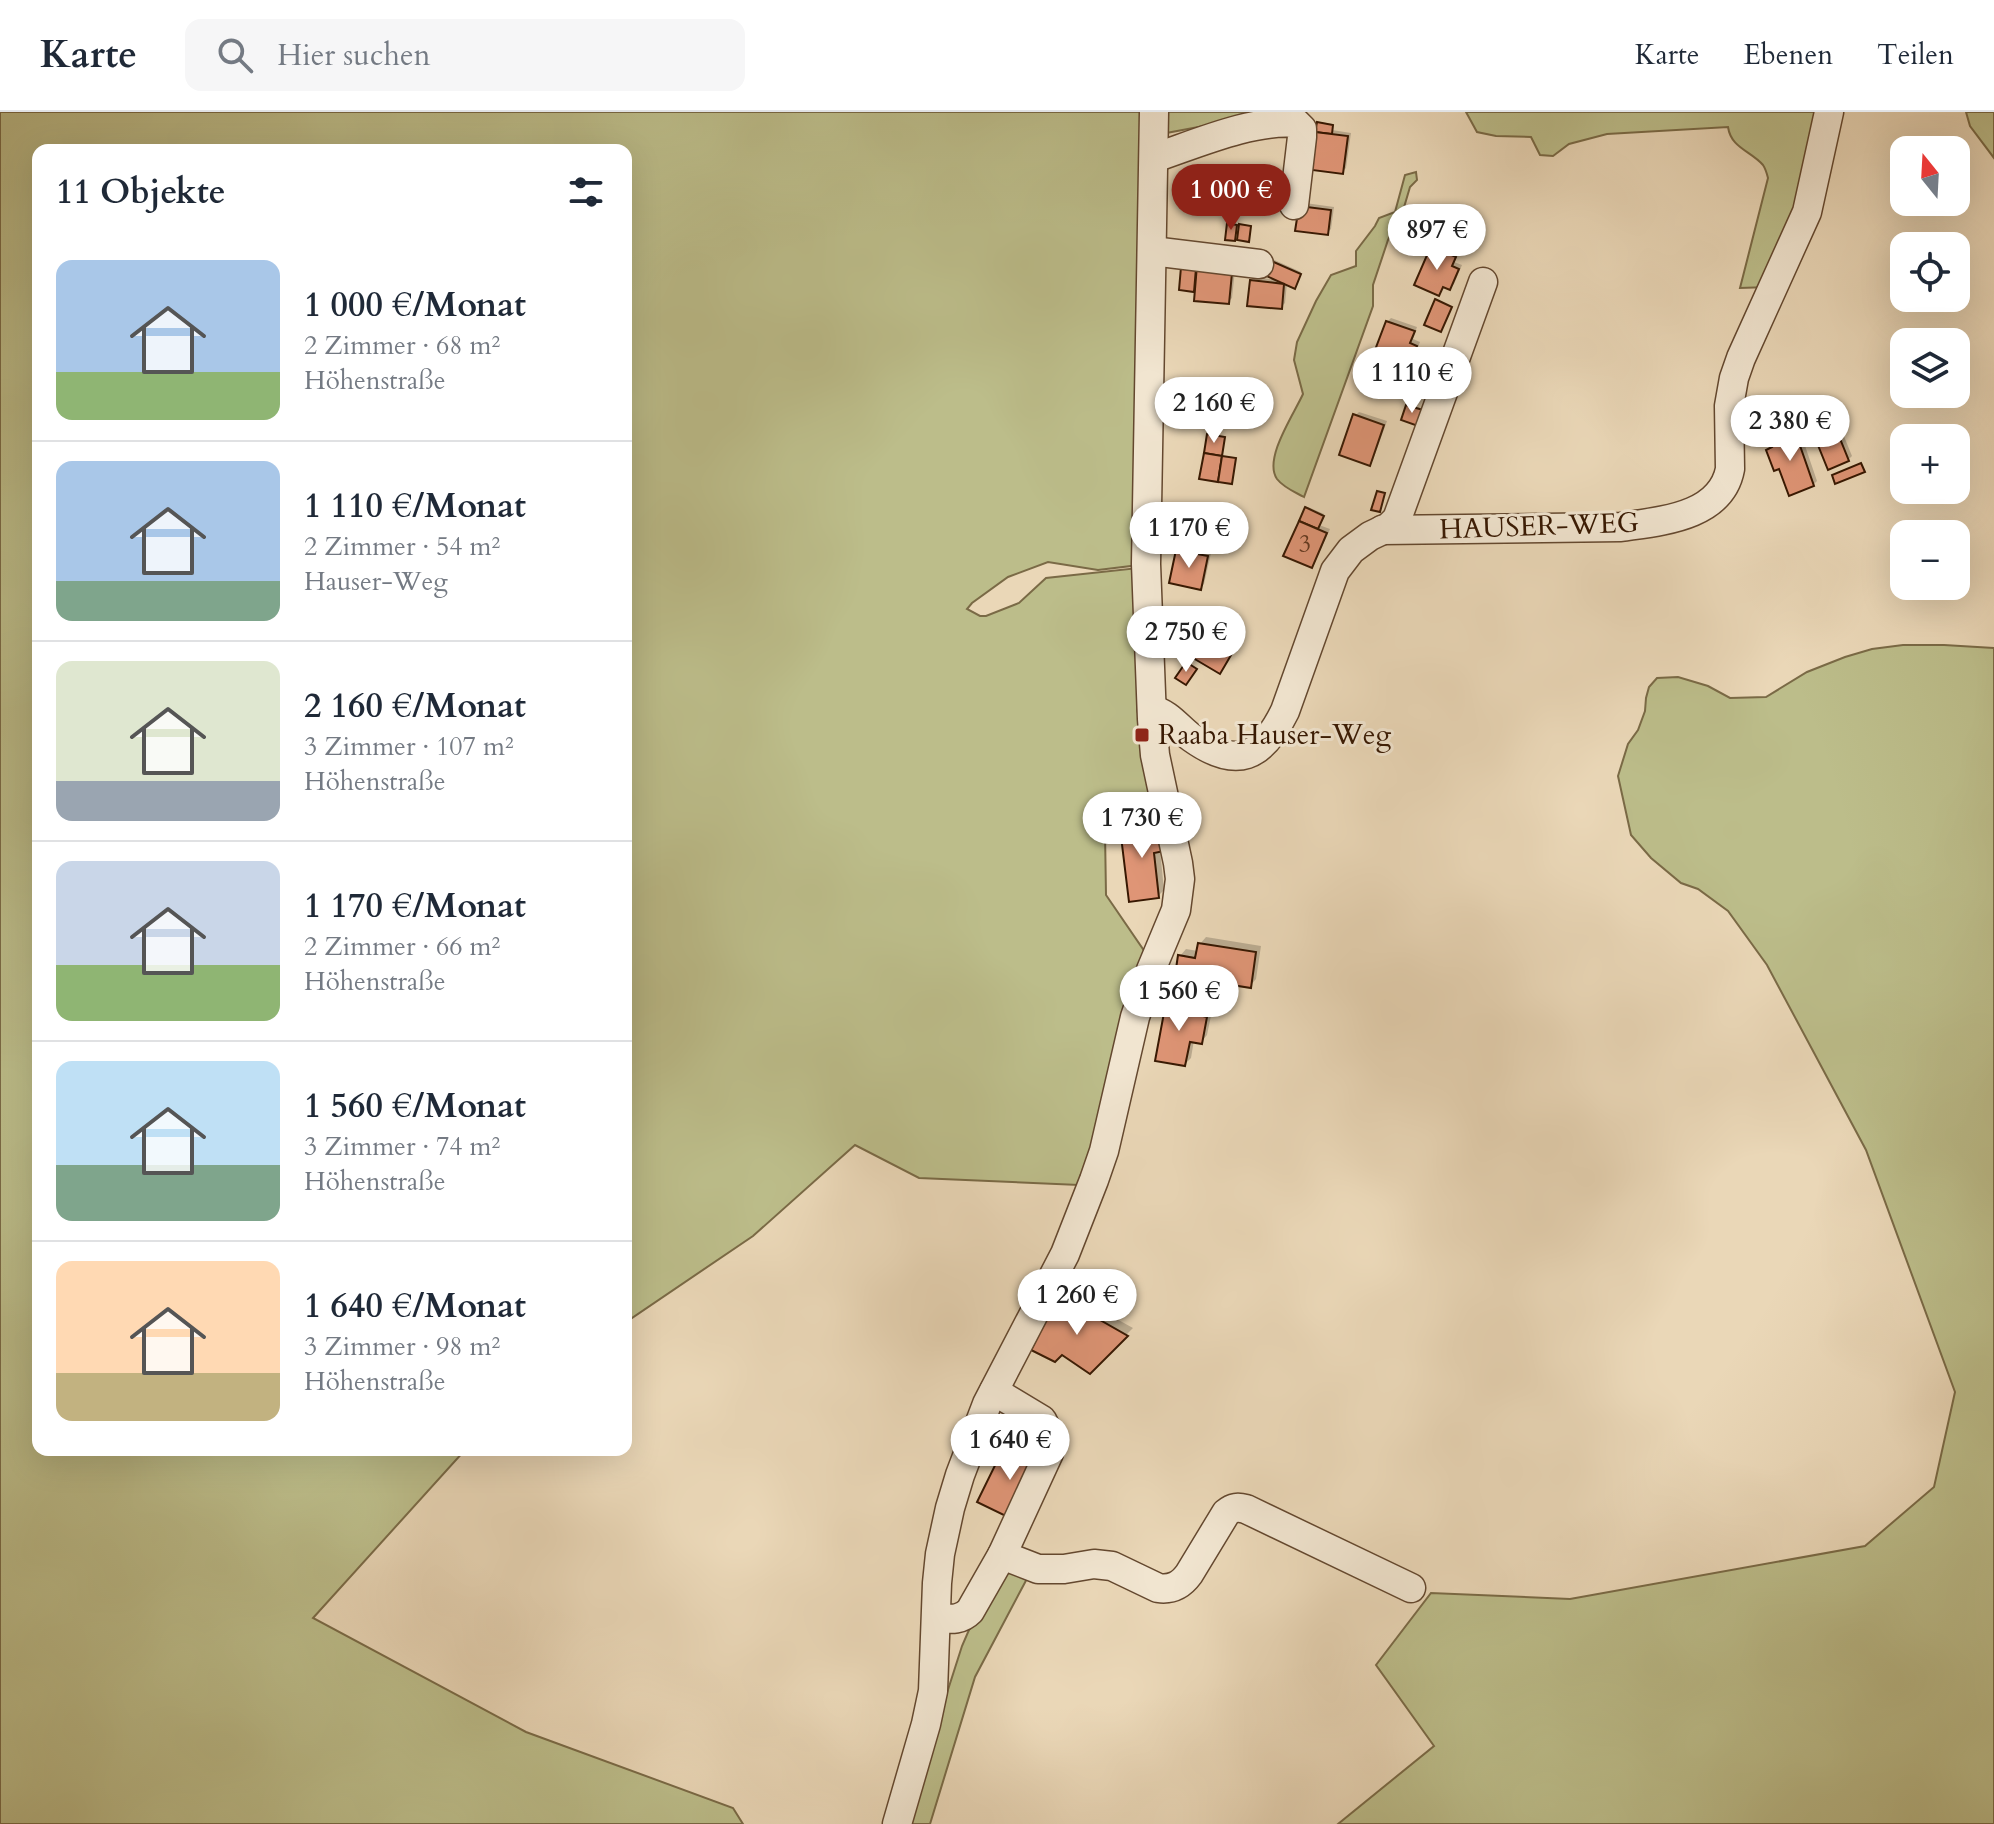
<!DOCTYPE html>
<html lang="de">
<head>
<meta charset="utf-8">
<style>
	body { margin:0; font-family:Cardo,serif; background:#f6f6f7; color:#1f2937; height:100vh; display:flex; flex-direction:column; font-size:30px; white-space:nowrap }
	* { box-sizing:border-box; margin:0 }
	p { font-size:26px; color:#747a83 }
	.icon { flex:none; width:44px; height:44px; fill:none; stroke:currentColor; stroke-width:2; stroke-linecap:round; stroke-linejoin:round }
	.map { position:relative; flex:1; overflow:hidden }
	.panel { position:absolute; left:32px; top:32px; width:600px; height:1312px; display:flex; flex-direction:column; background:#fff; border-radius:16px; box-shadow:0 8px 32px #0002 }
	.panel>* { flex:none }
	.needle { width:52px; rotate:342deg }
	.buttons { position:absolute; left:1890px; top:24px; display:grid; gap:16px }
	.buttons a { display:grid; place-items:center; width:80px; height:80px; border-radius:16px; background:#fff; box-shadow:0 8px 32px #0002; font-size:40px }
	.price { position:absolute; translate:-50% -68px; padding:0 18px; border-radius:28px; background:#fff; color:#222; font-size:26px; line-height:52px; filter:drop-shadow(0 2px 4px #0008) }
	.price::after { content:''; position:absolute; left:50%; top:48px; width:24px; height:18px; margin-left:-12px; background:inherit; clip-path:polygon(0 0,100% 0,50% 100%) }
	.price.current { background:#8f2418; color:#fff }
	ul { padding:0; list-style:none }
	li { display:flex; align-items:center; gap:24px; height:200px; padding:0 24px }
	li+li { border-top:2px solid #e0e1e3 }
	li span { display:grid; place-items:center; flex:none; width:224px; height:160px; border-radius:16px; color:#555 }
	li>.icon { margin-inline-start:auto }
	span .icon { width:96px; height:96px; fill:#fffc; stroke-width:1 }
	li b { font-size:34px }
	h2 { display:flex; justify-content:space-between; align-items:center; height:96px; padding:0 24px; font-size:34px }
	header { display:flex; align-items:center; gap:48px; box-sizing:border-box; height:112px; padding:0 40px; background:#fff; border-bottom:2px solid #e0e1e3 }
	header strong { font-size:38px }
	nav { display:flex; gap:44px; margin-inline-start:auto; font-size:28px }
	.search { width:560px; height:72px; background:#f6f6f7; display:flex; align-items:center; gap:20px; box-sizing:border-box; padding:0 28px; border-radius:16px; color:#747a83; font-size:30px }
	.map>svg:first-child { display:block }
</style>
</head>
<body>
<header>
<strong>Karte</strong>
<div class="search"><svg class="icon" aria-label="search" viewBox="0 0 24 24"><circle cx="10" cy="10" r="6"/><path d="M15 15l6 6"/></svg>Hier suchen</div>
<nav><a>Karte</a><a>Ebenen</a><a>Teilen</a></nav>
</header>
<div class="map">
<svg width="1994" height="1712" viewBox="0 0 1994 1712">
	<rect width="100%" height="100%" fill="#ead7b7"/>
	<filter id="stains"><feTurbulence type="fractalNoise" baseFrequency=".0025" numOctaves="4"/><feColorMatrix values="0 0 0 0 .2 0 0 0 0 .09 0 0 0 0 .02 0 0 0 .5 -.17"/></filter>
	<radialGradient id="worn" r=".72"><stop offset=".6" stop-color="#630" stop-opacity="0"/><stop offset="1" stop-color="#630" stop-opacity=".3"/></radialGradient>
	<g fill="#bcbd8a" stroke="#7a6a46" stroke-width="2">
		<path d="M 0,0 L 1146,0 L 1139,453 L 1098,458 L 1048,450 L 1008,465 L 972,491 L 967,497 L 980,504 L 986,504 L 1019,491 L 1046,466 L 1138,456 L 1153,689 L 1105,720 L 1106,783 L 1147,843 L 1095,1039 L 1079,1073 L 919,1066 L 855,1033 L 753,1124 L 626,1210 L 626,38 L 38,38 L 38,1338 L 465,1338 L 313,1506 L 526,1620 L 733,1696 L 743,1712 L 0,1712 Z"/>
		<path d="M 1161,0 L 1279,0 L 1161,22 Z"/>
		<path d="M 1466,0 L 1824,0 L 1814,49 L 1769,175 L 1740,176 L 1768,66 C 1767,62 1765,56 1763,53 C 1751,39 1731,36 1728,15 L 1607,22 L 1569,32 L 1553,44 L 1540,43 L 1531,25 L 1496,24 L 1477,20 Z"/>
		<path d="M 1966,0 L 1994,0 L 1994,46 L 1970,14 Z"/>
		<path d="M 1416,60 L 1417,68 L 1410,75 L 1402,102 L 1388,128 L 1373,173 L 1373,194 L 1304,385 C 1295,380 1284,376 1277,367 C 1263,347 1294,302 1303,282 L 1294,248 L 1297,230 L 1316,189 L 1331,163 L 1356,154 L 1356,139 L 1375,114 L 1379,106 L 1395,100 L 1405,63 Z"/>
		<path d="M 1903,533 L 1944,533 L 1994,536 L 1994,1712 L 1338,1712 L 1434,1634 L 1376,1553 L 1431,1481 L 1570,1487 L 1865,1434 L 1934,1375 L 1955,1280 L 1866,1038 L 1767,853 L 1728,799 L 1698,777 L 1681,771 L 1651,746 L 1631,723 L 1618,664 L 1628,632 L 1638,618 L 1645,599 L 1646,586 L 1649,575 L 1657,566 L 1678,565 L 1708,574 L 1730,586 L 1766,585 L 1807,560 L 1845,545 L 1872,537 Z"/>
		<path d="M 1005,1451 L 1030,1461 L 975,1565 L 930,1712 L 905,1712 L 962,1534 L 975,1504 Z"/>
	</g>
	<g fill="#0003">
		<path d="M 1320,10 L 1333,12 L 1332,18 L 1351,21 L 1346,56 L 1342,60 L 1314,57 Z"/>
		<path d="M 1212,65 L 1235,66 L 1234,90 L 1230,94 L 1208,69 Z"/>
		<path d="M 1305,91 L 1334,95 L 1331,117 L 1327,121 L 1297,117 Z"/>
		<path d="M 1436,131 L 1458,141 L 1454,150 L 1462,153 L 1454,172 L 1450,176 L 1444,173 L 1438,181 L 1433,135 Z"/>
		<path d="M 1270,146 L 1301,160 L 1296,173 L 1287,171 L 1285,191 L 1281,195 L 1252,169 L 1256,165 L 1277,168 Z"/>
		<path d="M 1185,154 L 1235,158 L 1232,186 L 1228,190 L 1197,174 L 1194,178 Z"/>
		<path d="M 1391,206 L 1417,215 L 1413,227 L 1420,230 L 1414,245 L 1410,249 L 1406,247 L 1401,254 L 1396,252 L 1392,264 L 1388,268 L 1369,261 L 1387,210 Z"/>
		<path d="M 1830,290 L 1852,344 L 1848,348 L 1807,301 L 1811,297 Z"/>
		<path d="M 1359,300 L 1387,309 L 1373,348 L 1369,352 L 1355,304 Z"/>
		<path d="M 1793,316 L 1796,324 L 1801,322 L 1817,369 L 1813,373 L 1780,355 L 1768,338 L 1773,333 L 1771,327 L 1774,323 Z"/>
		<path d="M 1308,395 L 1324,402 L 1319,413 L 1330,417 L 1315,450 L 1311,454 L 1286,443 Z"/>
		<path d="M 1182,435 L 1211,441 L 1204,472 L 1200,476 L 1178,439 Z"/>
		<path d="M 1220,507 L 1243,521 L 1242,524 L 1217,510 Z"/>
		<path d="M 1166,706 L 1160,738 L 1164,778 L 1158,784 L 1122,717 L 1129,711 Z"/>
		<path d="M 1206,825 L 1261,834 L 1256,867 L 1250,874 L 1180,844 L 1186,837 L 1198,839 L 1200,832 Z"/>
		<path d="M 1175,884 L 1202,890 L 1200,896 L 1212,899 L 1207,923 L 1201,930 L 1194,928 L 1191,946 L 1185,952 L 1168,891 Z"/>
		<path d="M 1066,1179 L 1133,1216 L 1090,1259 L 1060,1185 Z"/>
		<path d="M 1014,1326 L 1048,1342 L 1020,1400 L 1008,1332 Z"/>
	</g>
	<g fill="#df9576" stroke="#371802" stroke-width="2">
		<path d="M 1317,10 L 1333,13 L 1332,22 L 1315,20 Z"/>
		<path d="M 1315,20 L 1348,24 L 1343,62 L 1312,58 Z"/>
		<path d="M 1207,68 L 1232,70 L 1230,96 L 1205,94 Z"/>
		<path d="M 1249,76 L 1264,77 L 1263,102 L 1248,101 Z"/>
		<path d="M 1299,94 L 1331,98 L 1328,123 L 1295,119 Z"/>
		<path d="M 1227,111 L 1237,113 L 1235,129 L 1225,128 Z"/>
		<path d="M 1239,112 L 1251,114 L 1249,130 L 1237,128 Z"/>
		<path d="M 1431,134 L 1456,145 L 1452,154 L 1459,157 L 1450,178 L 1443,175 L 1439,184 L 1414,173 Z"/>
		<path d="M 1267,147 L 1301,162 L 1295,177 L 1260,161 Z"/>
		<path d="M 1197,153 L 1232,161 L 1229,192 L 1194,189 Z"/>
		<path d="M 1181,155 L 1196,156 L 1194,180 L 1179,178 Z"/>
		<path d="M 1250,168 L 1284,172 L 1282,197 L 1247,194 Z"/>
		<path d="M 1435,187 L 1452,195 L 1441,220 L 1424,213 Z"/>
		<path d="M 1386,209 L 1415,219 L 1410,231 L 1417,234 L 1411,251 L 1404,249 L 1401,256 L 1372,246 Z"/>
		<path d="M 1372,246 L 1395,254 L 1389,271 L 1366,262 Z"/>
		<path d="M 1826,292 L 1849,349 L 1828,358 L 1805,301 Z"/>
		<path d="M 1221,293 L 1241,296 L 1239,311 L 1219,308 Z"/>
		<path d="M 1406,293 L 1423,298 L 1418,314 L 1401,308 Z"/>
		<path d="M 1353,302 L 1384,313 L 1370,354 L 1339,343 Z"/>
		<path d="M 1789,318 L 1792,327 L 1797,325 L 1814,374 L 1789,384 L 1779,357 L 1774,359 L 1766,338 L 1772,335 L 1768,326 Z"/>
		<path d="M 1207,322 L 1225,325 L 1222,344 L 1204,341 Z"/>
		<path d="M 1204,341 L 1222,344 L 1218,370 L 1199,367 Z"/>
		<path d="M 1222,344 L 1236,346 L 1232,372 L 1218,370 Z"/>
		<path d="M 1861,351 L 1865,360 L 1835,372 L 1832,363 Z"/>
		<path d="M 1377,379 L 1385,381 L 1380,400 L 1371,398 Z"/>
		<path d="M 1305,395 L 1324,404 L 1318,417 L 1299,409 Z"/>
		<path d="M 1299,409 L 1327,421 L 1312,456 L 1283,444 Z"/>
		<path d="M 1176,438 L 1208,444 L 1201,478 L 1169,471 Z"/>
		<path d="M 1214,510 L 1241,526 L 1220,562 L 1193,546 Z"/>
		<path d="M 1186,550 L 1197,557 L 1186,573 L 1175,566 Z"/>
		<path d="M 1161,712 L 1164,739 L 1154,741 L 1159,786 L 1129,790 L 1120,716 Z"/>
		<path d="M 1198,831 L 1256,840 L 1251,876 L 1175,864 L 1178,843 L 1195,846 Z"/>
		<path d="M 1166,890 L 1196,896 L 1195,902 L 1207,905 L 1202,932 L 1190,930 L 1185,954 L 1155,949 Z"/>
		<path d="M 1058,1184 L 1128,1224 L 1090,1262 L 1062,1243 L 1055,1250 L 1031,1238 Z"/>
		<path d="M 1006,1331 L 1043,1349 L 1014,1408 L 977,1390 Z"/>
	</g>
	<g fill="none" stroke-linecap="round" stroke-linejoin="round">
		<g stroke="#64482f" stroke-width="31">
			<g id="minor">
				<path d="M 1154,46 C 1196,32 1252,7 1296,11 L 1302,17 L 1302,25 L 1294,93"/>
				<path d="M 1152,139 L 1259,152"/>
				<path d="M 1382,418 L 1621,415 C 1661,409 1721,405 1730,357 L 1729,294 L 1734,266 L 1741,246 L 1807,100 L 1829,0"/>
				<path d="M 1152,598 C 1169,601 1178,616 1192,626 C 1237,658 1262,646 1285,599 L 1335,459 L 1351,438 L 1370,424 L 1389,415 L 1397,407 L 1483,170"/>
				<path d="M 994,1279 L 1042,1308 L 1051,1326 L 1049,1341 L 1002,1443"/>
				<path d="M 937,1506 C 950,1507 960,1509 970,1499 L 1002,1443 L 1038,1457 L 1064,1457 L 1094,1452 L 1112,1454 L 1158,1476 C 1172,1478 1181,1473 1189,1462 L 1226,1401 C 1233,1395 1238,1395 1246,1397 L 1411,1476"/>
				<path d="M 897,1712 L 926,1612 L 933,1579 L 937,1471 L 940,1442 L 950,1396 L 960,1363 L 987,1292 L 1065,1142 L 1094,1068 L 1104,1039 L 1135,905 L 1151,858 L 1176,798 L 1180,767 L 1178,751 L 1155,643 L 1152,607 L 1146,452 L 1154,0"/>
			</g>
		</g>
		<use href="#minor" stroke="#f1e5d0" stroke-width="28"/>
	</g>
	<rect fill="#8f2418" stroke="#f1e5d0" stroke-width="3" x="1134" y="615" width="16" height="16" rx="4"/>
	<g text-anchor="middle" dominant-baseline="central" stroke-width="6" stroke-linejoin="round" paint-order="stroke">
		<g font-size="24" fill="#61371f">
			<text x="1305" y="432">3</text>
		</g>
		<g font-size="28" fill="#371802" stroke="#f1e5d0">
			<text transform="translate(1539 414) rotate(-2)">HAUSER-WEG</text>
		</g>
		<g font-size="28" fill="#371802" stroke="#f1e5d0" text-anchor="start">
			<text x="1158" y="623">Raaba Hauser-Weg</text>
		</g>
	</g>
	<rect width="100%" height="100%" filter="url(#stains)"/>
	<rect width="100%" height="100%" fill="url(#worn)"/>
</svg>
<div class="buttons">
<a><svg class="needle" viewBox="-14 -14 28 28"><path d="M0-13l5 13h-10z" fill="#e53935"/><path d="M0 13l5-13h-10z" fill="#747a83"/></svg></a>
<a><svg class="icon" aria-label="locate" viewBox="0 0 24 24"><circle cx="12" cy="12" r="6"/><path d="M12 2v4M12 18v4M2 12h4M18 12h4"/></svg></a>
<a><svg class="icon" aria-label="layers" viewBox="0 0 24 24"><path d="M12 4l9 5-9 5-9-5zM3 14l9 5 9-5"/></svg></a>
<a>+</a>
<a>−</a>
</div>
<b class="price current" style="left:1231px;top:120px">1 000 €</b>
<b class="price" style="left:1437px;top:160px">897 €</b>
<b class="price" style="left:1412px;top:303px">1 110 €</b>
<b class="price" style="left:1214px;top:333px">2 160 €</b>
<b class="price" style="left:1790px;top:351px">2 380 €</b>
<b class="price" style="left:1189px;top:458px">1 170 €</b>
<b class="price" style="left:1186px;top:562px">2 750 €</b>
<b class="price" style="left:1142px;top:748px">1 730 €</b>
<b class="price" style="left:1179px;top:921px">1 560 €</b>
<b class="price" style="left:1077px;top:1225px">1 260 €</b>
<b class="price" style="left:1010px;top:1370px">1 640 €</b>
<section class="panel">
<h2>11 Objekte<svg class="icon" aria-label="filters" viewBox="0 0 24 24"><path d="M4 7h16M4 17h16"/><circle cx="9" cy="7" r="2"/><circle cx="15" cy="17" r="2"/></svg></h2>
<ul>
<li><span style="background:linear-gradient(#a9c7e8 70%,#8fb573 0)"><svg class="icon" aria-label="home" viewBox="0 0 24 24"><path d="M3 11l9-7 9 7M6 9v11h12V9"/></svg></span><div><b>1 000 €/Monat</b><p>2 Zimmer · 68 m²</p><p>Höhenstraße</p></div></li>
<li><span style="background:linear-gradient(#a9c7e8 75%,#7fa58c 0)"><svg class="icon" aria-label="home" viewBox="0 0 24 24"><path d="M3 11l9-7 9 7M6 9v11h12V9"/></svg></span><div><b>1 110 €/Monat</b><p>2 Zimmer · 54 m²</p><p>Hauser-Weg</p></div></li>
<li><span style="background:linear-gradient(#dfe7d0 75%,#9aa5b1 0)"><svg class="icon" aria-label="home" viewBox="0 0 24 24"><path d="M3 11l9-7 9 7M6 9v11h12V9"/></svg></span><div><b>2 160 €/Monat</b><p>3 Zimmer · 107 m²</p><p>Höhenstraße</p></div></li>
<li><span style="background:linear-gradient(#c9d6e8 65%,#8fb573 0)"><svg class="icon" aria-label="home" viewBox="0 0 24 24"><path d="M3 11l9-7 9 7M6 9v11h12V9"/></svg></span><div><b>1 170 €/Monat</b><p>2 Zimmer · 66 m²</p><p>Höhenstraße</p></div></li>
<li><span style="background:linear-gradient(#bfe0f5 65%,#7fa58c 0)"><svg class="icon" aria-label="home" viewBox="0 0 24 24"><path d="M3 11l9-7 9 7M6 9v11h12V9"/></svg></span><div><b>1 560 €/Monat</b><p>3 Zimmer · 74 m²</p><p>Höhenstraße</p></div></li>
<li><span style="background:linear-gradient(#ffd9b3 70%,#c2b280 0)"><svg class="icon" aria-label="home" viewBox="0 0 24 24"><path d="M3 11l9-7 9 7M6 9v11h12V9"/></svg></span><div><b>1 640 €/Monat</b><p>3 Zimmer · 98 m²</p><p>Höhenstraße</p></div></li>
</ul>
</section>
</div>
</body>
</html>
